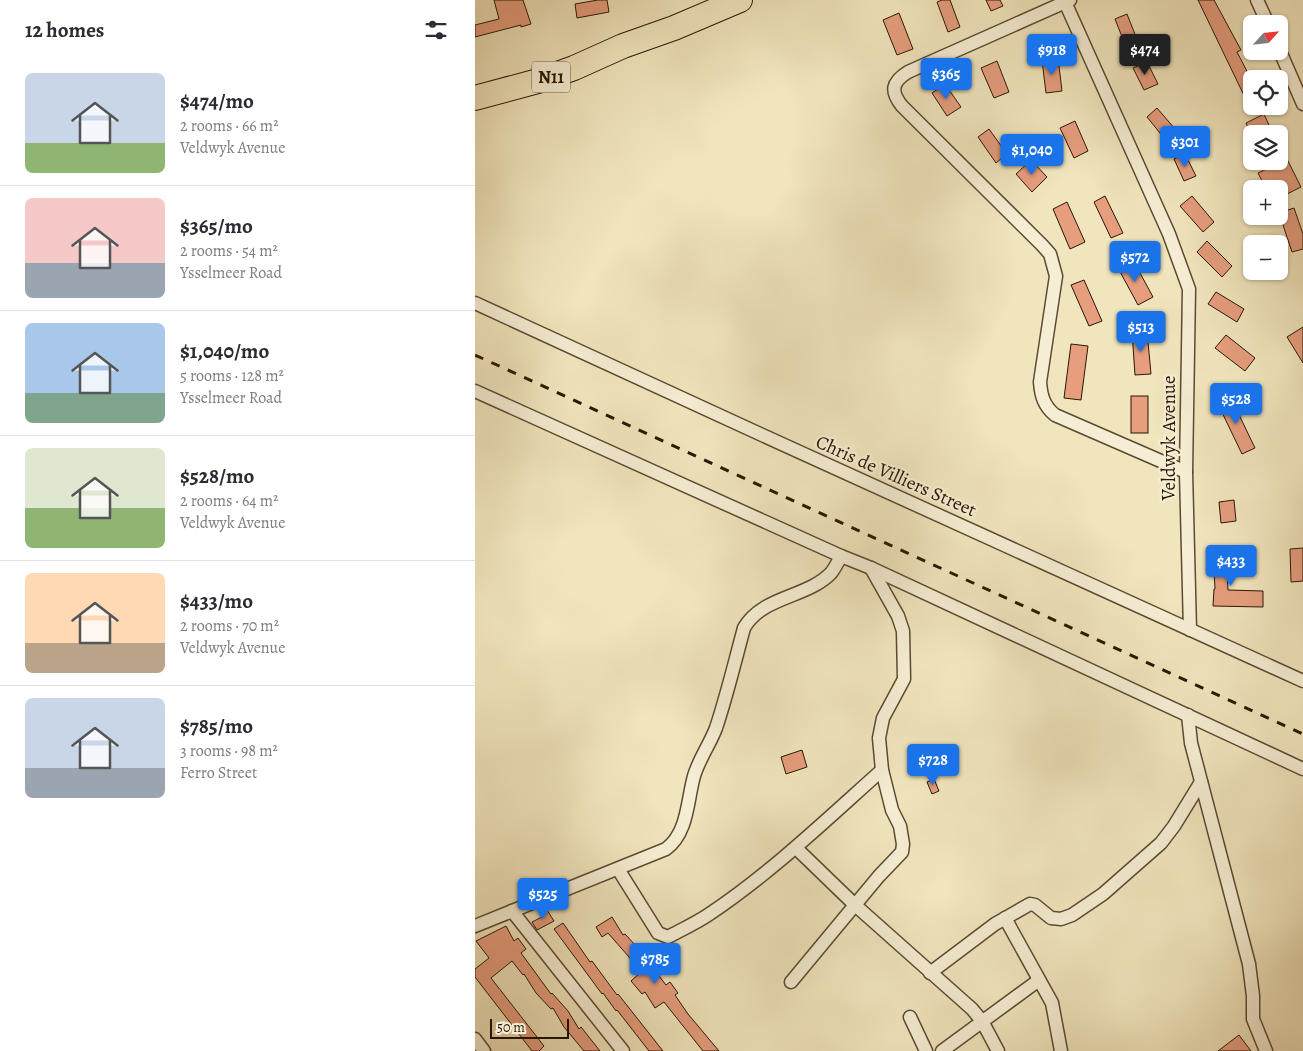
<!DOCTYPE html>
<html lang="en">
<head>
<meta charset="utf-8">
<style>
	body { margin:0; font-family:Alegreya,serif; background:#f2f2f3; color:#2b2b33; height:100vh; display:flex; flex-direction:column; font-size:19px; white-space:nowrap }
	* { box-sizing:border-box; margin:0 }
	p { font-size:16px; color:#7c7c81 }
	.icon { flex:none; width:28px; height:28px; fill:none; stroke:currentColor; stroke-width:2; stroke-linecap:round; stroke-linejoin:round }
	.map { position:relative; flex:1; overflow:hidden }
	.side { display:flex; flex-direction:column; background:#fff; width:475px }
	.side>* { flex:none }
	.needle { width:32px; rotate:63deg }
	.controls { position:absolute; left:768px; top:15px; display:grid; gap:10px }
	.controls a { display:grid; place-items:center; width:45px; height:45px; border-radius:8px; background:#fff; box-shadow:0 1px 4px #0004; font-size:25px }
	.scale { position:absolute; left:15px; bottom:12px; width:79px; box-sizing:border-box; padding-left:5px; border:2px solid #291703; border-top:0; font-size:14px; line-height:18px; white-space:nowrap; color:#291703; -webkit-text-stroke:4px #f6eed4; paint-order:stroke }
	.price { position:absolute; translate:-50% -42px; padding:0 11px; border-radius:5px; background:#1a73e8; color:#fff; font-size:16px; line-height:32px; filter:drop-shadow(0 1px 2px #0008) }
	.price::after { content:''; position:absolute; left:50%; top:30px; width:15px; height:11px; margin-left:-8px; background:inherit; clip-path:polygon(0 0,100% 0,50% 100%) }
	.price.on { background:#222; color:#fff }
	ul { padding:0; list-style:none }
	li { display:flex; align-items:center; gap:15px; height:125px; padding:0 25px }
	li+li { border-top:1px solid #e1e1e2 }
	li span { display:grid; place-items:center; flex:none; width:140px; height:100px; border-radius:8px; color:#555 }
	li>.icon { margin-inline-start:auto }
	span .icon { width:60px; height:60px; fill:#fffc; stroke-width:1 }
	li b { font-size:21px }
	h2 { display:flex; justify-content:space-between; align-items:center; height:60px; padding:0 25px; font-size:21px }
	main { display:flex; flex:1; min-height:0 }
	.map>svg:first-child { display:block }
</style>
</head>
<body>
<main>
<section class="side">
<h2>12 homes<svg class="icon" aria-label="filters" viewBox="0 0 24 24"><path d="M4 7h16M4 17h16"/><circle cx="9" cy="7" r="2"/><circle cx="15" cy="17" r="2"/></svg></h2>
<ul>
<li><span style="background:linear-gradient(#c9d6e8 70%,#8fb573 0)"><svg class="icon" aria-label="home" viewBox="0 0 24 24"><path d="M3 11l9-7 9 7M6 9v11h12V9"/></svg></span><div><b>$474/mo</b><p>2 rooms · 66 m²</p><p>Veldwyk Avenue</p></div></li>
<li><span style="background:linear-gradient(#f6c9c9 65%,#9aa5b1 0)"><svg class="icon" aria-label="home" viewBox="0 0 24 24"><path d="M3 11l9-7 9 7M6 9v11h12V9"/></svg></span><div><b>$365/mo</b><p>2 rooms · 54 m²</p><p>Ysselmeer Road</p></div></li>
<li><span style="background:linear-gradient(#a9c7e8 70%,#7fa58c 0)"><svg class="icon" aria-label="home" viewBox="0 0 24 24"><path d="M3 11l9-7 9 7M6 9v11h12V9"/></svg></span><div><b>$1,040/mo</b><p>5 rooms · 128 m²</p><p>Ysselmeer Road</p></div></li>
<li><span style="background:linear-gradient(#dfe7d0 60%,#8fb573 0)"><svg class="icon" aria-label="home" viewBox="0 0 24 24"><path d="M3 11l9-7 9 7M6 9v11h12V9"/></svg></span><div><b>$528/mo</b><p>2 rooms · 64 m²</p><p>Veldwyk Avenue</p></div></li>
<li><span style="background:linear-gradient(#ffd9b3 70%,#b9a48a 0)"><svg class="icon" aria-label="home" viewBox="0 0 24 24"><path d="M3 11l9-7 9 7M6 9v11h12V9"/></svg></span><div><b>$433/mo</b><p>2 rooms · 70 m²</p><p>Veldwyk Avenue</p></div></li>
<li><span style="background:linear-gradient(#c9d6e8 70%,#9aa5b1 0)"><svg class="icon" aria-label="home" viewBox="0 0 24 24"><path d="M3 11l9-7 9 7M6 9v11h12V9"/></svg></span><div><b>$785/mo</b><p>3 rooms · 98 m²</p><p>Ferro Street</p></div></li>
</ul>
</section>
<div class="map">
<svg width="828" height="1051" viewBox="0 0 828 1051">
	<rect width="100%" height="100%" fill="#f1e5bd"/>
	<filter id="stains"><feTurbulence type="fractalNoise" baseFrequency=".004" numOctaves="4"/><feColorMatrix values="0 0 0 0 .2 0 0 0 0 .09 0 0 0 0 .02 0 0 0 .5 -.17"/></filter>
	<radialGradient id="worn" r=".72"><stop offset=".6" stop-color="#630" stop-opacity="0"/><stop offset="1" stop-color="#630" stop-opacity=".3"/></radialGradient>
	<g fill="#e69e7e" stroke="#291703">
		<path d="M 19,0 L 48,0 L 56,24 L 46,27 L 46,25 L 0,37 L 0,25 L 24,19 Z"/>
		<path d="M 123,0 L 132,0 L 134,12 L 102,18 L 100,4 Z"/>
		<path d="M 467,0 L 475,0 L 485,27 L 473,32 L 462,2 Z"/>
		<path d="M 511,0 L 525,0 L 528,6 L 516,11 Z"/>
		<path d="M 723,0 L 739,0 L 766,50 L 762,52 L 776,79 L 776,110 Z"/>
		<path d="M 424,13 L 438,49 L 422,55 L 408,20 Z"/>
		<path d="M 652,14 L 663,42 L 651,47 L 640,19 Z"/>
		<path d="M 583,58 L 587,91 L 571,93 L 567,60 Z"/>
		<path d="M 522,61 L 534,92 L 519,98 L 506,68 Z"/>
		<path d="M 672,62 L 683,84 L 669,90 L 658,68 Z"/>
		<path d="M 470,84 L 486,107 L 472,116 L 457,93 Z"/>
		<path d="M 682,108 L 700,129 L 689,138 L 672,117 Z"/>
		<path d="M 789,114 L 798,134 L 776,134 L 771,123 Z"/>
		<path d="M 600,121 L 613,151 L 599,158 L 585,128 Z"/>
		<path d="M 514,129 L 532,154 L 521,163 L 503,137 Z"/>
		<path d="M 710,154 L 721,176 L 709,181 L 699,159 Z"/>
		<path d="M 812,159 L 826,187 L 804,198 L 804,189 L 791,189 L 783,173 Z"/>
		<path d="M 556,160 L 572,177 L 557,192 L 541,174 Z"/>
		<path d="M 630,196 L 648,233 L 636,238 L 619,202 Z"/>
		<path d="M 717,196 L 739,222 L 728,232 L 705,206 Z"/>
		<path d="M 592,202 L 610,242 L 595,249 L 578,209 Z"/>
		<path d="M 819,208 L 828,234 L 828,249 L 817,252 L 804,213 Z"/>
		<path d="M 732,241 L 757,266 L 747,277 L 722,252 Z"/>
		<path d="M 658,260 L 678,297 L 663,305 L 643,268 Z"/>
		<path d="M 609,280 L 627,321 L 614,326 L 596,285 Z"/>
		<path d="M 741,292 L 769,309 L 762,322 L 733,304 Z"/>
		<path d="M 828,327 L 828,363 L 812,337 Z"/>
		<path d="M 672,331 L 676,374 L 660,375 L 657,332 Z"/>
		<path d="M 751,335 L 780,358 L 770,371 L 740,348 Z"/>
		<path d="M 596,344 L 613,346 L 606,400 L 589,398 Z"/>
		<rect x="656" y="396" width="17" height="37"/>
		<path d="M 755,396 L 780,448 L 767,454 L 742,402 Z"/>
		<path d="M 759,500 L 761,521 L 746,523 L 744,502 Z"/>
		<path d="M 828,548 L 828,581 L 816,582 L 815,549 Z"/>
		<path d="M 738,549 L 751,549 L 753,590 L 788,591 L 788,607 L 738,606 L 739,589 L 740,589 Z"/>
		<path d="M 327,750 L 332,767 L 311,774 L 306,757 Z"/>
		<path d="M 459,779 L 464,791 L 457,794 L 452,782 Z"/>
		<path d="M 72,910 L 79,921 L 62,930 L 57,922 L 67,917 L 65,914 Z"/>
		<path d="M 137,917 L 148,935 L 150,934 L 161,946 L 191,985 L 195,982 L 203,993 L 200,995 L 213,1014 L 244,1051 L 228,1051 L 189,1002 L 180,1008 L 170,992 L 167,994 L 156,981 L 165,973 L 154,957 L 133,933 L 127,937 L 121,927 Z"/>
		<path d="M 88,923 L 115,962 L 117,961 L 142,995 L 143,994 L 188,1051 L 174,1051 L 142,1010 L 141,1011 L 128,993 L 127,994 L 79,929 Z"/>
		<path d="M 31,926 L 39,941 L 43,938 L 51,949 L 46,953 L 76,994 L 77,993 L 93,1011 L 104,1029 L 106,1027 L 125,1051 L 109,1051 L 89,1027 L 78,1008 L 76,1009 L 61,993 L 49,974 L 48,975 L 37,961 L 16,978 L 69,1046 L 64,1051 L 57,1051 L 0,977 L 0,969 L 14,958 L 1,941 Z"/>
		<path d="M 764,1035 L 776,1051 L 743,1051 Z"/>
	</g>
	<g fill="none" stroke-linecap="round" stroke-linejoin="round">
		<g stroke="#5b4a32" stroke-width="15">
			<g id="street">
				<path d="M 595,0 L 433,72 C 417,82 415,91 427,106 L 567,245 L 575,254 L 581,276 L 565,382 C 566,396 569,406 580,415 L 711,472"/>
				<path d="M 782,0 L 793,24"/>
				<path d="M 590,2 L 694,234 L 714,289 L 711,472 L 715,630"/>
				<path d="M 804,49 L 828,104"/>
				<path d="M 0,303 L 285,434 L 828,681"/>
				<path d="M 0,391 L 366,556 L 396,568 L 828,769"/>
				<path d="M 713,715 L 716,743 L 774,964 L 778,996 L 778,1019 L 791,1051"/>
				<path d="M 321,848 L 380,905 L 497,1009 L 507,1021 L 523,1051"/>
				<path d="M 143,869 L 183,933 L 193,937 C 206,930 221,923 233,915 C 296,873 351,820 407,770"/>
				<path d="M 37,911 L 148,1051"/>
				<path d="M 530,918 L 577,1003 L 586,1051"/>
				<path d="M 0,926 L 191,849 C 213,833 212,801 219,776 C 224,759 235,744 241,728 C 252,695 260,661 269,628 C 287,596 332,598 356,573 C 360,568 363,562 366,556"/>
				<path d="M 455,973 L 520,924 L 555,904 L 560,905 L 576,918 L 586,919 L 597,915 L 628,894 L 686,843 L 699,826 L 726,782"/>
				<path d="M 316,982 L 404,876 L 427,852 L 428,844 L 425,826 L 417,810 L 407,770 L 404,738 L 408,718 L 429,679 L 428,631 L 423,616 L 396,568"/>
				<path d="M 435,1017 L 451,1051"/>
				<path d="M 0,1039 L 9,1051"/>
				<path d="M 467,1051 L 564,980"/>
			</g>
		</g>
		<g stroke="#291703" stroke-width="26">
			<path id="highway" d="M 0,98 L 63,81 L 99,68 L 148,46 L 199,28 L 265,0"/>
		</g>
		<use href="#street" stroke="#f6eed4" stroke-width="12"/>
		<use href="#highway" stroke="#f1e5bd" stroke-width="24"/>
		<path stroke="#291703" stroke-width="3" stroke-dasharray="9 9" stroke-linecap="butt" d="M 0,355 L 828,734"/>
	</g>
	<g text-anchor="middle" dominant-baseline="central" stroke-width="4.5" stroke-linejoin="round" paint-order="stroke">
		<rect fill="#f6eed4" stroke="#665842" stroke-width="1" x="57" y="61.5" width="38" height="31" rx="4"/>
		<g font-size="18" font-weight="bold" fill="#291703">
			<text x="76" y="77">N11</text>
		</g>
		<g font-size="19" fill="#291703" stroke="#f6eed4">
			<text transform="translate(694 438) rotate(-90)">Veldwyk Avenue</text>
			<text transform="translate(421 476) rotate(24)">Chris de Villiers Street</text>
		</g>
	</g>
	<rect width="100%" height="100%" filter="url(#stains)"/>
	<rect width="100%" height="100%" fill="url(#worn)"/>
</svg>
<div class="controls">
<a><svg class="needle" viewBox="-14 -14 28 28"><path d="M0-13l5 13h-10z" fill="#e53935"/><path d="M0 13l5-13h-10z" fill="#7c7c81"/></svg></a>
<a><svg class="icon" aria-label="locate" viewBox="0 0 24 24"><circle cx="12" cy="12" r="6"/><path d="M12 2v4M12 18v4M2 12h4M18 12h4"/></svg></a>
<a><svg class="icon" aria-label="layers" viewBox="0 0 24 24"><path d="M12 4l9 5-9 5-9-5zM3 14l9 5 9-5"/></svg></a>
<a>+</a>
<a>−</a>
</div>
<div class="scale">50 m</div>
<b class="price" style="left:577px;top:76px">$918</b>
<b class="price on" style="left:670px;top:76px">$474</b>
<b class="price" style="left:471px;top:100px">$365</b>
<b class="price" style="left:710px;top:168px">$301</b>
<b class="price" style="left:557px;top:176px">$1,040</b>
<b class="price" style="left:660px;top:283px">$572</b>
<b class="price" style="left:666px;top:353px">$513</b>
<b class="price" style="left:761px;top:425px">$528</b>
<b class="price" style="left:756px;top:587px">$433</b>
<b class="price" style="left:458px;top:786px">$728</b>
<b class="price" style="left:68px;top:920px">$525</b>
<b class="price" style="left:180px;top:985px">$785</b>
</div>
</main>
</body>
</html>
